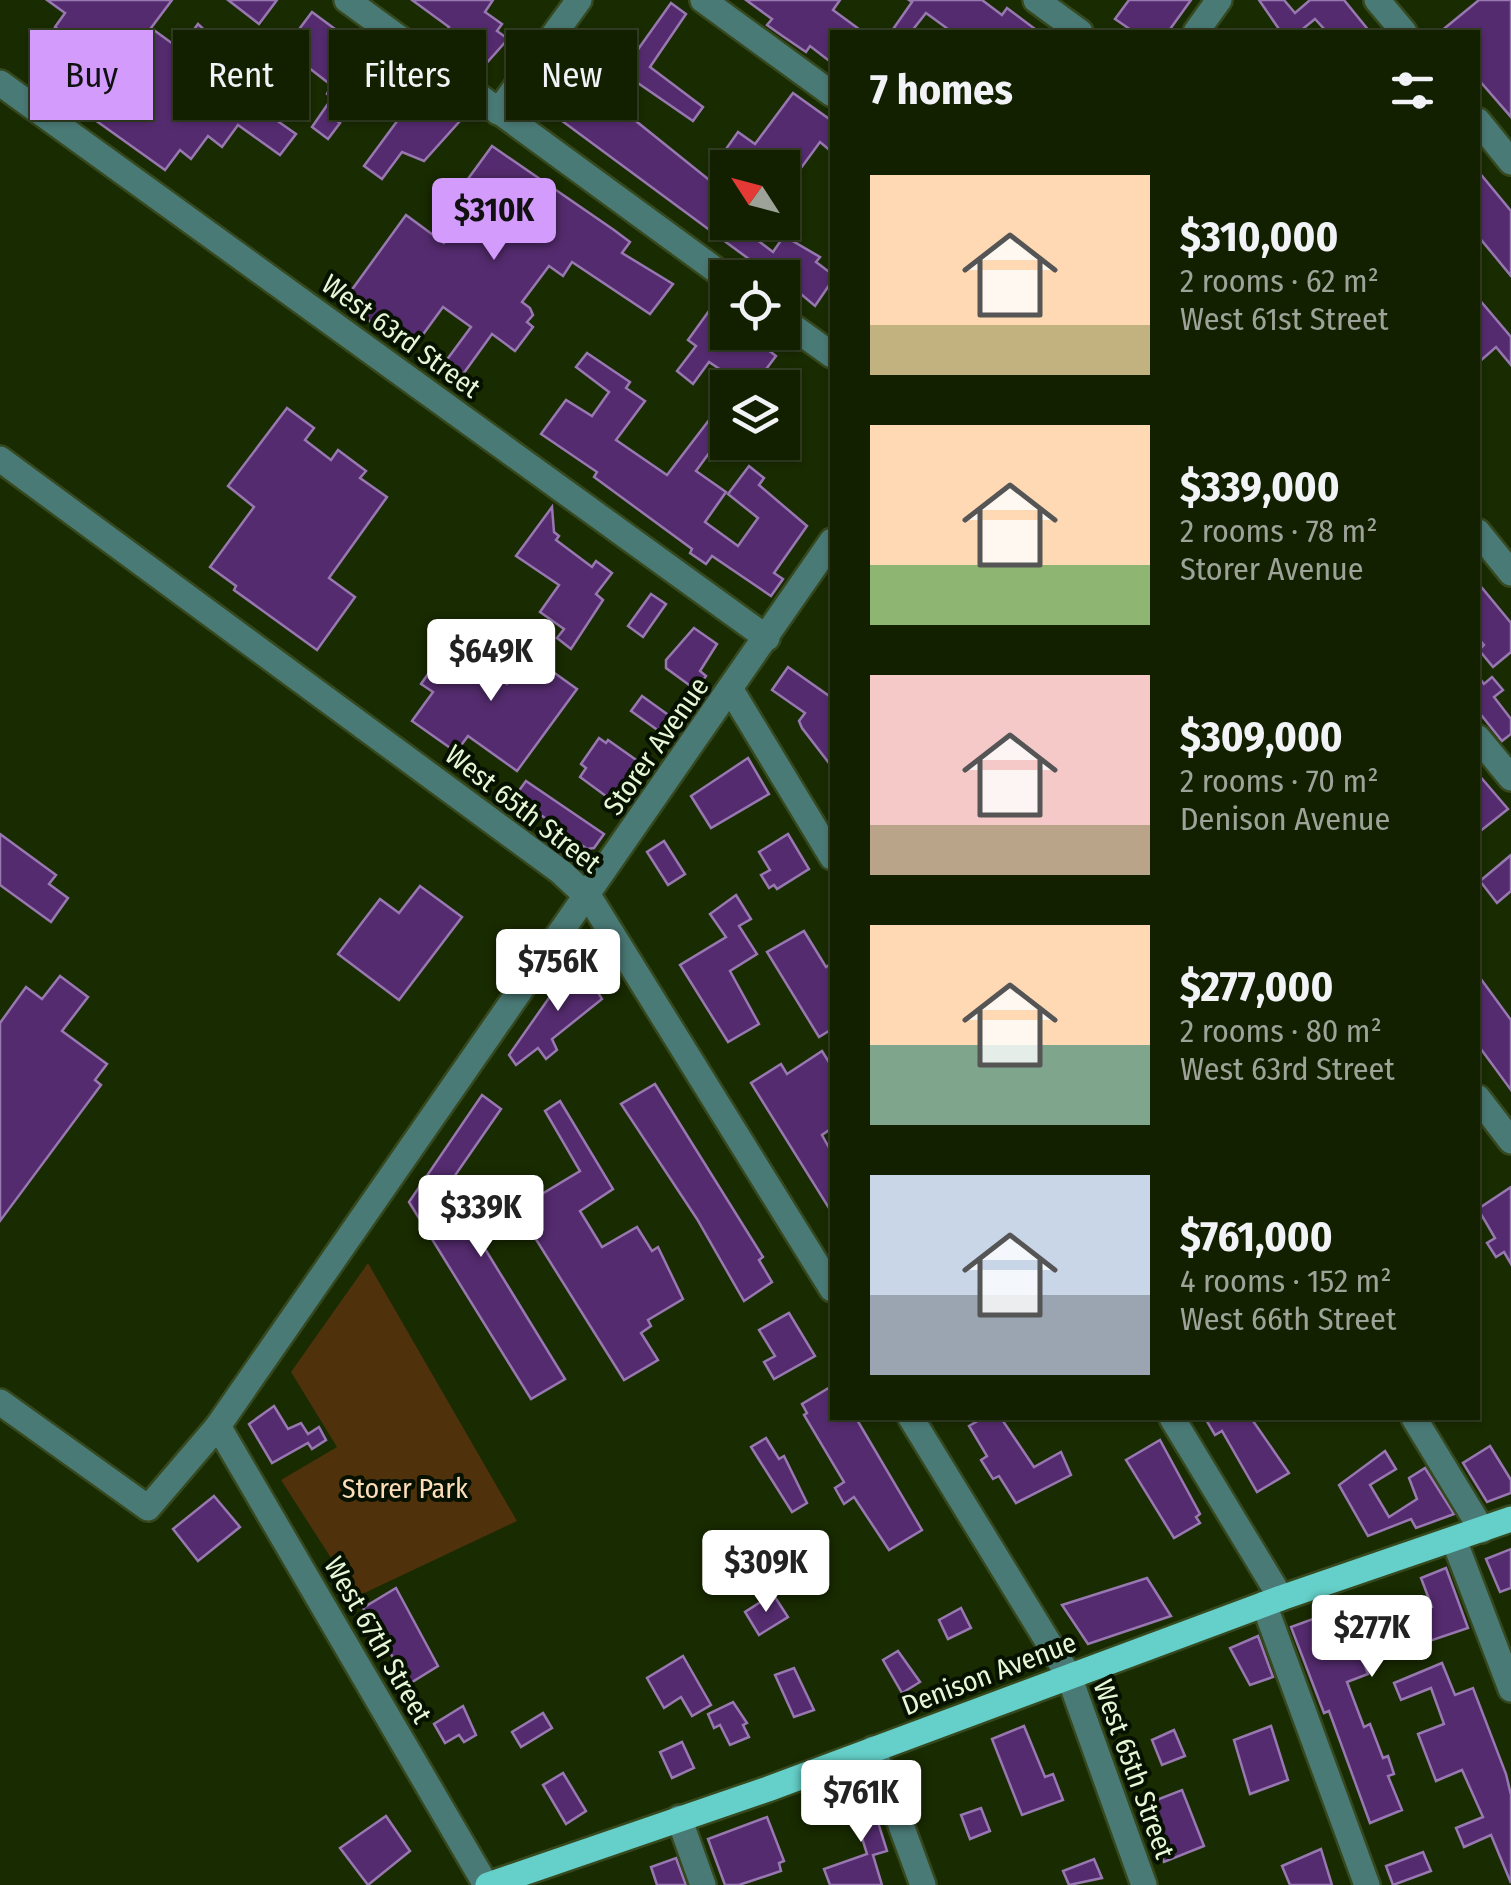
<!DOCTYPE html>
<html lang="en">
<head>
<meta charset="utf-8">
<style>
	body { margin:0; font-family:"Fira Sans Condensed",sans-serif; background:#1c280a; color:#f1f3f6; height:100vh; display:flex; flex-direction:column; font-size:38px; white-space:nowrap }
	* { box-sizing:border-box; margin:0 }
	p { font-size:32px; color:#9da399 }
	.icon { flex:none; width:55px; height:55px; fill:none; stroke:currentColor; stroke-width:2; stroke-linecap:round; stroke-linejoin:round }
	.map { position:relative; flex:1; overflow:hidden }
	.drawer { position:absolute; left:830px; top:30px; width:650px; height:1390px; display:flex; flex-direction:column; background:#132000; border-radius:0px; box-shadow:0 2px 8px #0004,0 0 0 2px #323e22 }
	.drawer>* { flex:none }
	.top-card { position:absolute; left:30px; top:30px; width:650px; height:90px; display:flex; gap:20px }
	.needle { width:65px; rotate:306deg }
	.fabs { position:absolute; left:710px; top:150px; display:grid; gap:20px }
	.fabs a { display:grid; place-items:center; width:90px; height:90px; border-radius:0px; background:#132000; box-shadow:0 2px 8px #0004,0 0 0 2px #323e22; font-size:50px }
	.price { position:absolute; translate:-50% -85px; padding:0 22px; border-radius:10px; background:#fff; color:#222; font-size:32px; line-height:65px; filter:drop-shadow(0 2px 5px #0008) }
	.price::after { content:''; position:absolute; left:50%; top:60px; width:30px; height:22px; margin-left:-15px; background:inherit; clip-path:polygon(0 0,100% 0,50% 100%) }
	.price.active { background:#d39cfc; color:#111 }
	ul { padding:0; list-style:none }
	li { display:flex; align-items:center; gap:30px; height:250px; padding:0 40px }
	li span { display:grid; place-items:center; flex:none; width:280px; height:200px; border-radius:0px; color:#555 }
	li>.icon { margin-inline-start:auto }
	span .icon { width:120px; height:120px; fill:#fffc; stroke-width:1 }
	li b { font-size:42px }
	h2 { display:flex; justify-content:space-between; align-items:center; height:120px; padding:0 40px; font-size:42px }
	.tag { padding:0 35px; border-radius:0px; background:#132000; box-shadow:0 2px 8px #0004,0 0 0 2px #323e22; font-size:35px; line-height:90px }
	.tag.active { background:#d39cfc; color:#111 }
	.map>svg:first-child { display:block }
</style>
</head>
<body>
<div class="map">
<svg width="1511" height="1885" viewBox="0 0 1511 1885">
	<rect width="100%" height="100%" fill="#192b00"/>
	<path fill="#4f320b" d="M 368,1263 L 517,1521 L 356,1597 L 281,1480 L 337,1447 L 291,1372 Z"/>
	<g fill="#542b6e" stroke="#9878b0" stroke-width="2.5">
		<path d="M 47,0 L 172,0 L 151,28 L 180,49 L 198,24 L 234,58 L 222,73 L 251,94 L 266,74 L 288,90 L 269,115 L 296,134 L 280,155 L 238,125 L 222,147 L 208,136 L 191,159 L 180,150 L 165,170 L 88,115 L 129,59 L 99,37 L 78,58 L 70,52 L 76,43 L 55,27 L 65,13 Z"/>
		<path d="M 228,0 L 277,0 L 259,24 Z"/>
		<path d="M 412,0 L 493,0 L 485,12 L 502,24 L 497,31 L 508,39 L 483,67 L 469,57 L 473,52 L 446,32 L 449,27 Z"/>
		<path d="M 746,0 L 840,0 L 833,10 L 863,32 L 832,32 L 832,63 L 810,46 L 806,52 L 781,35 L 767,25 L 772,19 Z"/>
		<path d="M 909,0 L 982,0 L 1002,15 L 1007,8 L 1039,32 L 952,32 L 926,13 L 911,32 L 891,32 L 912,2 Z"/>
		<path d="M 1129,0 L 1191,0 L 1168,32 L 1134,32 L 1115,19 Z"/>
		<path d="M 1259,0 L 1284,0 L 1295,13 L 1310,0 L 1344,0 L 1370,32 L 1327,32 L 1315,19 L 1299,32 L 1281,32 Z"/>
		<path d="M 1479,0 L 1511,0 L 1511,117 L 1478,79 L 1478,32 L 1440,32 Z"/>
		<path d="M 671,3 L 686,14 L 650,67 L 703,107 L 693,121 L 603,59 L 615,42 L 634,55 Z"/>
		<path d="M 312,12 L 377,60 L 334,119 L 340,123 L 328,139 L 312,127 L 332,98 L 327,94 L 331,85 L 287,51 L 288,44 Z"/>
		<path d="M 426,82 L 468,112 L 424,161 L 402,152 L 382,179 L 364,166 Z"/>
		<path d="M 572,89 L 598,104 L 606,97 L 728,195 L 728,222 L 762,222 L 752,236 L 773,252 L 784,236 L 820,257 L 816,262 L 832,274 L 832,281 L 815,306 L 782,278 L 775,278 L 738,251 L 554,115 Z"/>
		<path d="M 793,93 L 832,121 L 832,152 L 820,142 L 782,194 L 782,168 L 758,168 L 726,149 L 738,132 L 755,144 Z"/>
		<path d="M 492,146 L 614,230 L 630,242 L 622,253 L 673,284 L 650,314 L 572,262 L 563,276 L 549,266 L 522,302 L 530,308 L 533,315 L 527,322 L 533,327 L 515,351 L 492,334 L 461,377 L 443,365 L 471,327 L 443,307 L 411,351 L 343,302 L 406,215 L 444,243 L 471,204 L 457,194 Z"/>
		<path d="M 1478,171 L 1511,211 L 1511,276 L 1478,236 Z"/>
		<path d="M 1478,298 L 1511,337 L 1511,365 L 1496,347 L 1478,363 Z"/>
		<path d="M 714,304 L 728,314 L 728,332 L 745,332 L 776,356 L 752,388 L 730,388 L 736,380 L 709,362 L 693,384 L 677,371 L 696,346 L 688,340 Z"/>
		<path d="M 587,353 L 630,382 L 626,388 L 645,401 L 616,440 L 667,475 L 716,411 L 728,419 L 728,427 L 696,471 L 726,492 L 705,522 L 738,546 L 758,518 L 728,494 L 749,466 L 764,478 L 759,485 L 807,526 L 774,573 L 783,579 L 771,596 L 712,556 L 706,564 L 690,553 L 692,549 L 594,477 L 597,472 L 541,434 L 566,400 L 592,416 L 609,392 L 576,367 Z"/>
		<path d="M 287,408 L 314,428 L 305,440 L 331,460 L 338,450 L 366,471 L 360,478 L 387,497 L 329,578 L 355,597 L 317,650 L 234,590 L 236,586 L 210,567 L 254,507 L 228,486 Z"/>
		<path d="M 552,507 L 554,532 L 559,536 L 556,540 L 592,567 L 596,561 L 612,573 L 596,594 L 603,600 L 571,649 L 557,638 L 564,629 L 540,612 L 559,585 L 516,556 Z"/>
		<path d="M 1478,583 L 1511,623 L 1511,652 L 1493,667 L 1479,650 L 1484,645 L 1478,638 Z"/>
		<path d="M 651,594 L 666,604 L 643,637 L 628,626 Z"/>
		<path d="M 694,628 L 717,644 L 700,671 L 706,676 L 696,690 L 666,668 L 666,660 Z"/>
		<path d="M 450,634 L 477,654 L 473,660 L 507,684 L 528,654 L 577,689 L 517,771 L 468,736 L 456,752 L 412,721 L 433,692 L 421,684 L 445,650 L 440,647 Z"/>
		<path d="M 788,667 L 832,698 L 832,767 L 802,728 L 799,721 L 805,713 L 772,690 Z"/>
		<path d="M 1478,676 L 1484,684 L 1492,677 L 1503,690 L 1494,697 L 1511,719 L 1511,734 L 1502,741 L 1478,711 Z"/>
		<path d="M 642,696 L 674,719 L 663,734 L 631,711 Z"/>
		<path d="M 599,738 L 606,743 L 608,740 L 642,764 L 614,802 L 580,777 L 586,768 L 581,764 Z"/>
		<path d="M 748,758 L 769,794 L 711,828 L 691,796 Z"/>
		<path d="M 1478,774 L 1508,809 L 1478,833 Z"/>
		<path d="M 526,781 L 604,834 L 594,848 L 587,849 L 515,796 Z"/>
		<path d="M 0,834 L 56,875 L 49,884 L 68,898 L 51,922 L 0,885 Z"/>
		<path d="M 788,834 L 809,869 L 777,889 L 774,885 L 769,888 L 761,875 L 770,870 L 759,852 Z"/>
		<path d="M 664,841 L 685,874 L 668,885 L 647,852 Z"/>
		<path d="M 1511,855 L 1511,891 L 1497,903 L 1480,881 Z"/>
		<path d="M 420,886 L 462,917 L 399,1000 L 338,954 L 380,899 L 399,913 Z"/>
		<path d="M 736,895 L 751,919 L 739,926 L 757,954 L 730,971 L 759,1024 L 728,1042 L 680,965 L 726,937 L 710,914 Z"/>
		<path d="M 804,931 L 826,967 L 832,963 L 832,1029 L 819,1037 L 767,952 Z"/>
		<path d="M 577,958 L 602,999 L 552,1039 L 557,1050 L 546,1059 L 538,1048 L 516,1065 L 509,1055 Z"/>
		<path d="M 1478,975 L 1511,1020 L 1511,1090 L 1478,1045 Z"/>
		<path d="M 60,976 L 88,997 L 62,1031 L 107,1064 L 95,1080 L 101,1085 L 0,1221 L 0,1023 L 26,987 L 42,999 Z"/>
		<path d="M 822,1051 L 832,1067 L 832,1128 L 822,1135 L 832,1153 L 832,1213 L 751,1083 L 781,1064 L 787,1074 Z"/>
		<path d="M 655,1084 L 763,1257 L 759,1260 L 772,1282 L 744,1301 L 697,1219 L 621,1104 Z"/>
		<path d="M 482,1095 L 501,1109 L 447,1187 L 565,1379 L 531,1399 L 409,1202 Z"/>
		<path d="M 560,1101 L 613,1189 L 580,1211 L 602,1247 L 637,1227 L 652,1251 L 658,1247 L 683,1299 L 648,1320 L 651,1326 L 641,1333 L 658,1360 L 624,1380 L 517,1209 L 580,1171 L 545,1111 Z"/>
		<path d="M 1511,1187 L 1511,1264 L 1504,1252 L 1496,1257 L 1487,1243 L 1495,1238 L 1478,1209 Z"/>
		<path d="M 789,1313 L 815,1356 L 774,1379 L 764,1362 L 775,1356 L 759,1330 Z"/>
		<path d="M 832,1386 L 832,1418 L 856,1418 L 922,1530 L 889,1550 L 854,1497 L 844,1504 L 835,1488 L 844,1482 L 804,1415 L 807,1413 L 802,1404 Z"/>
		<path d="M 274,1406 L 288,1429 L 301,1423 L 308,1434 L 319,1427 L 326,1440 L 312,1449 L 308,1443 L 272,1463 L 249,1424 Z"/>
		<path d="M 983,1418 L 1001,1418 L 1034,1467 L 1061,1452 L 1071,1475 L 1016,1503 L 999,1476 L 993,1479 L 981,1460 L 987,1456 L 969,1426 Z"/>
		<path d="M 1205,1418 L 1251,1418 L 1289,1473 L 1257,1492 L 1222,1431 L 1215,1435 Z"/>
		<path d="M 766,1438 L 779,1459 L 784,1456 L 807,1503 L 792,1512 L 751,1447 Z"/>
		<path d="M 1160,1440 L 1200,1514 L 1196,1517 L 1200,1523 L 1174,1538 L 1126,1460 Z"/>
		<path d="M 1490,1446 L 1511,1480 L 1511,1493 L 1487,1502 L 1463,1463 Z"/>
		<path d="M 1385,1451 L 1396,1469 L 1370,1485 L 1389,1517 L 1417,1499 L 1409,1478 L 1425,1468 L 1454,1514 L 1416,1528 L 1411,1519 L 1368,1536 L 1339,1485 Z"/>
		<path d="M 214,1496 L 240,1527 L 198,1561 L 173,1529 Z"/>
		<path d="M 1511,1549 L 1511,1588 L 1500,1592 L 1486,1559 Z"/>
		<path d="M 1446,1568 L 1468,1628 L 1364,1663 L 1368,1674 L 1347,1682 L 1364,1727 L 1370,1724 L 1383,1758 L 1388,1756 L 1394,1774 L 1388,1776 L 1402,1810 L 1370,1823 L 1329,1711 L 1324,1713 L 1291,1627 L 1321,1616 L 1331,1643 L 1368,1628 L 1366,1621 L 1387,1614 L 1389,1621 L 1432,1607 L 1421,1578 Z"/>
		<path d="M 1147,1578 L 1171,1616 L 1088,1644 L 1062,1605 Z"/>
		<path d="M 396,1588 L 438,1666 L 409,1684 L 363,1608 Z"/>
		<path d="M 773,1594 L 788,1617 L 759,1635 L 745,1612 Z"/>
		<path d="M 961,1608 L 971,1628 L 948,1639 L 939,1620 Z"/>
		<path d="M 1258,1636 L 1273,1677 L 1250,1685 L 1230,1648 Z"/>
		<path d="M 898,1651 L 920,1682 L 902,1693 L 883,1660 Z"/>
		<path d="M 683,1656 L 711,1705 L 692,1716 L 681,1697 L 664,1708 L 647,1678 Z"/>
		<path d="M 1442,1663 L 1455,1695 L 1473,1688 L 1506,1774 L 1511,1795 L 1511,1883 L 1491,1835 L 1464,1847 L 1456,1828 L 1483,1817 L 1462,1770 L 1436,1781 L 1418,1734 L 1444,1724 L 1431,1688 L 1401,1700 L 1394,1683 Z"/>
		<path d="M 794,1668 L 814,1710 L 794,1717 L 775,1675 Z"/>
		<path d="M 733,1702 L 747,1723 L 743,1725 L 749,1737 L 730,1745 L 720,1725 L 714,1728 L 708,1714 Z"/>
		<path d="M 463,1706 L 476,1735 L 464,1742 L 459,1735 L 445,1743 L 434,1724 Z"/>
		<path d="M 543,1713 L 552,1728 L 521,1747 L 512,1732 Z"/>
		<path d="M 1024,1726 L 1045,1777 L 1053,1774 L 1063,1800 L 1022,1815 L 992,1739 Z"/>
		<path d="M 1271,1726 L 1288,1780 L 1250,1794 L 1234,1740 Z"/>
		<path d="M 1174,1730 L 1185,1756 L 1162,1765 L 1152,1740 Z"/>
		<path d="M 682,1742 L 694,1768 L 672,1778 L 660,1752 Z"/>
		<path d="M 563,1773 L 586,1811 L 566,1824 L 543,1785 Z"/>
		<path d="M 866,1784 L 887,1851 L 873,1855 L 882,1885 L 830,1885 L 824,1869 L 867,1854 L 847,1790 Z"/>
		<path d="M 1182,1790 L 1204,1846 L 1164,1862 L 1141,1806 Z"/>
		<path d="M 981,1808 L 990,1831 L 970,1839 L 961,1815 Z"/>
		<path d="M 386,1816 L 410,1851 L 368,1885 L 340,1848 Z"/>
		<path d="M 767,1817 L 784,1861 L 779,1863 L 781,1871 L 739,1885 L 725,1885 L 708,1839 Z"/>
		<path d="M 1321,1849 L 1332,1885 L 1290,1885 L 1282,1866 Z"/>
		<path d="M 1423,1852 L 1431,1871 L 1393,1885 L 1386,1866 Z"/>
		<path d="M 676,1858 L 686,1885 L 657,1885 L 651,1867 Z"/>
		<path d="M 1094,1859 L 1102,1878 L 1069,1885 L 1063,1871 Z"/>
	</g>
	<g fill="none" stroke-linecap="round" stroke-linejoin="round">
		<g stroke="#36481e" stroke-width="30">
			<g id="minor">
				<path d="M 347,0 L 728,279"/>
				<path d="M 703,0 L 832,94"/>
				<path d="M 1036,0 L 1080,32"/>
				<path d="M 1377,0 L 1404,32"/>
				<path d="M 1196,32 L 1219,0"/>
				<path d="M 0,83 L 767,638"/>
				<path d="M 498,112 L 579,0"/>
				<path d="M 1478,121 L 1511,162"/>
				<path d="M 782,319 L 832,355"/>
				<path d="M 0,459 L 561,872 L 591,900 L 832,1289"/>
				<path d="M 1478,532 L 1511,573"/>
				<path d="M 731,690 L 832,857"/>
				<path d="M 1478,738 L 1511,778"/>
				<path d="M 1478,1098 L 1511,1141"/>
				<path d="M 0,1402 L 148,1508 L 218,1426 L 832,541"/>
				<path d="M 911,1418 L 1069,1676 L 1144,1885"/>
				<path d="M 1172,1418 L 1281,1598"/>
				<path d="M 1414,1418 L 1482,1530"/>
				<path d="M 218,1426 L 486,1885"/>
				<path d="M 1454,1540 L 1511,1689"/>
				<path d="M 1264,1604 L 1367,1885"/>
				<path d="M 873,1749 L 923,1885"/>
				<path d="M 679,1818 L 703,1885"/>
			</g>
		</g>
		<g stroke="#36481e" stroke-width="30">
			<path id="major" d="M 488,1885 L 768,1789 L 1281,1598 L 1511,1519"/>
		</g>
		<use href="#minor" stroke="#4a7a76" stroke-width="25"/>
		<use href="#major" stroke="#65d0c9" stroke-width="25"/>
	</g>
	<g text-anchor="middle" dominant-baseline="central" stroke-width="8" stroke-linejoin="round" paint-order="stroke">
		<g font-size="28" fill="#e6f7d7" stroke="#071100">
			<text transform="translate(401 336) rotate(36)">West 63rd Street</text>
			<text transform="translate(656 746) rotate(-55)">Storer Avenue</text>
			<text transform="translate(523 809) rotate(38)">West 65th Street</text>
			<text transform="translate(378 1640) rotate(60)">West 67th Street</text>
			<text transform="translate(989 1674) rotate(-21)">Denison Avenue</text>
			<text transform="translate(1134 1769) rotate(70)">West 65th Street</text>
		</g>
		<g font-size="28" fill="#feddba" stroke="#071100">
			<text x="405" y="1488">Storer Park</text>
		</g>
	</g>
</svg>
<div class="fabs">
<a><svg class="needle" viewBox="-14 -14 28 28"><path d="M0-13l5 13h-10z" fill="#e53935"/><path d="M0 13l5-13h-10z" fill="#9da399"/></svg></a>
<a><svg class="icon" aria-label="locate" viewBox="0 0 24 24"><circle cx="12" cy="12" r="6"/><path d="M12 2v4M12 18v4M2 12h4M18 12h4"/></svg></a>
<a><svg class="icon" aria-label="layers" viewBox="0 0 24 24"><path d="M12 4l9 5-9 5-9-5zM3 14l9 5 9-5"/></svg></a>
</div>
<b class="price active" style="left:494px;top:263px">$310K</b>
<b class="price" style="left:491px;top:704px">$649K</b>
<b class="price" style="left:558px;top:1014px">$756K</b>
<b class="price" style="left:481px;top:1260px">$339K</b>
<b class="price" style="left:766px;top:1615px">$309K</b>
<b class="price" style="left:1372px;top:1680px">$277K</b>
<b class="price" style="left:861px;top:1845px">$761K</b>
<div class="top-card">
<a class="tag active">Buy</a>
<a class="tag">Rent</a>
<a class="tag">Filters</a>
<a class="tag">New</a>
</div>
<section class="drawer">
<h2>7 homes<svg class="icon" aria-label="filters" viewBox="0 0 24 24"><path d="M4 7h16M4 17h16"/><circle cx="9" cy="7" r="2"/><circle cx="15" cy="17" r="2"/></svg></h2>
<ul>
<li><span style="background:linear-gradient(#ffd9b3 75%,#c2b280 0)"><svg class="icon" aria-label="home" viewBox="0 0 24 24"><path d="M3 11l9-7 9 7M6 9v11h12V9"/></svg></span><div><b>$310,000</b><p>2 rooms · 62 m²</p><p>West 61st Street</p></div></li>
<li><span style="background:linear-gradient(#ffd9b3 70%,#8fb573 0)"><svg class="icon" aria-label="home" viewBox="0 0 24 24"><path d="M3 11l9-7 9 7M6 9v11h12V9"/></svg></span><div><b>$339,000</b><p>2 rooms · 78 m²</p><p>Storer Avenue</p></div></li>
<li><span style="background:linear-gradient(#f6c9c9 75%,#b9a48a 0)"><svg class="icon" aria-label="home" viewBox="0 0 24 24"><path d="M3 11l9-7 9 7M6 9v11h12V9"/></svg></span><div><b>$309,000</b><p>2 rooms · 70 m²</p><p>Denison Avenue</p></div></li>
<li><span style="background:linear-gradient(#ffd9b3 60%,#7fa58c 0)"><svg class="icon" aria-label="home" viewBox="0 0 24 24"><path d="M3 11l9-7 9 7M6 9v11h12V9"/></svg></span><div><b>$277,000</b><p>2 rooms · 80 m²</p><p>West 63rd Street</p></div></li>
<li><span style="background:linear-gradient(#c9d6e8 60%,#9aa5b1 0)"><svg class="icon" aria-label="home" viewBox="0 0 24 24"><path d="M3 11l9-7 9 7M6 9v11h12V9"/></svg></span><div><b>$761,000</b><p>4 rooms · 152 m²</p><p>West 66th Street</p></div></li>
</ul>
</section>
</div>
</body>
</html>
